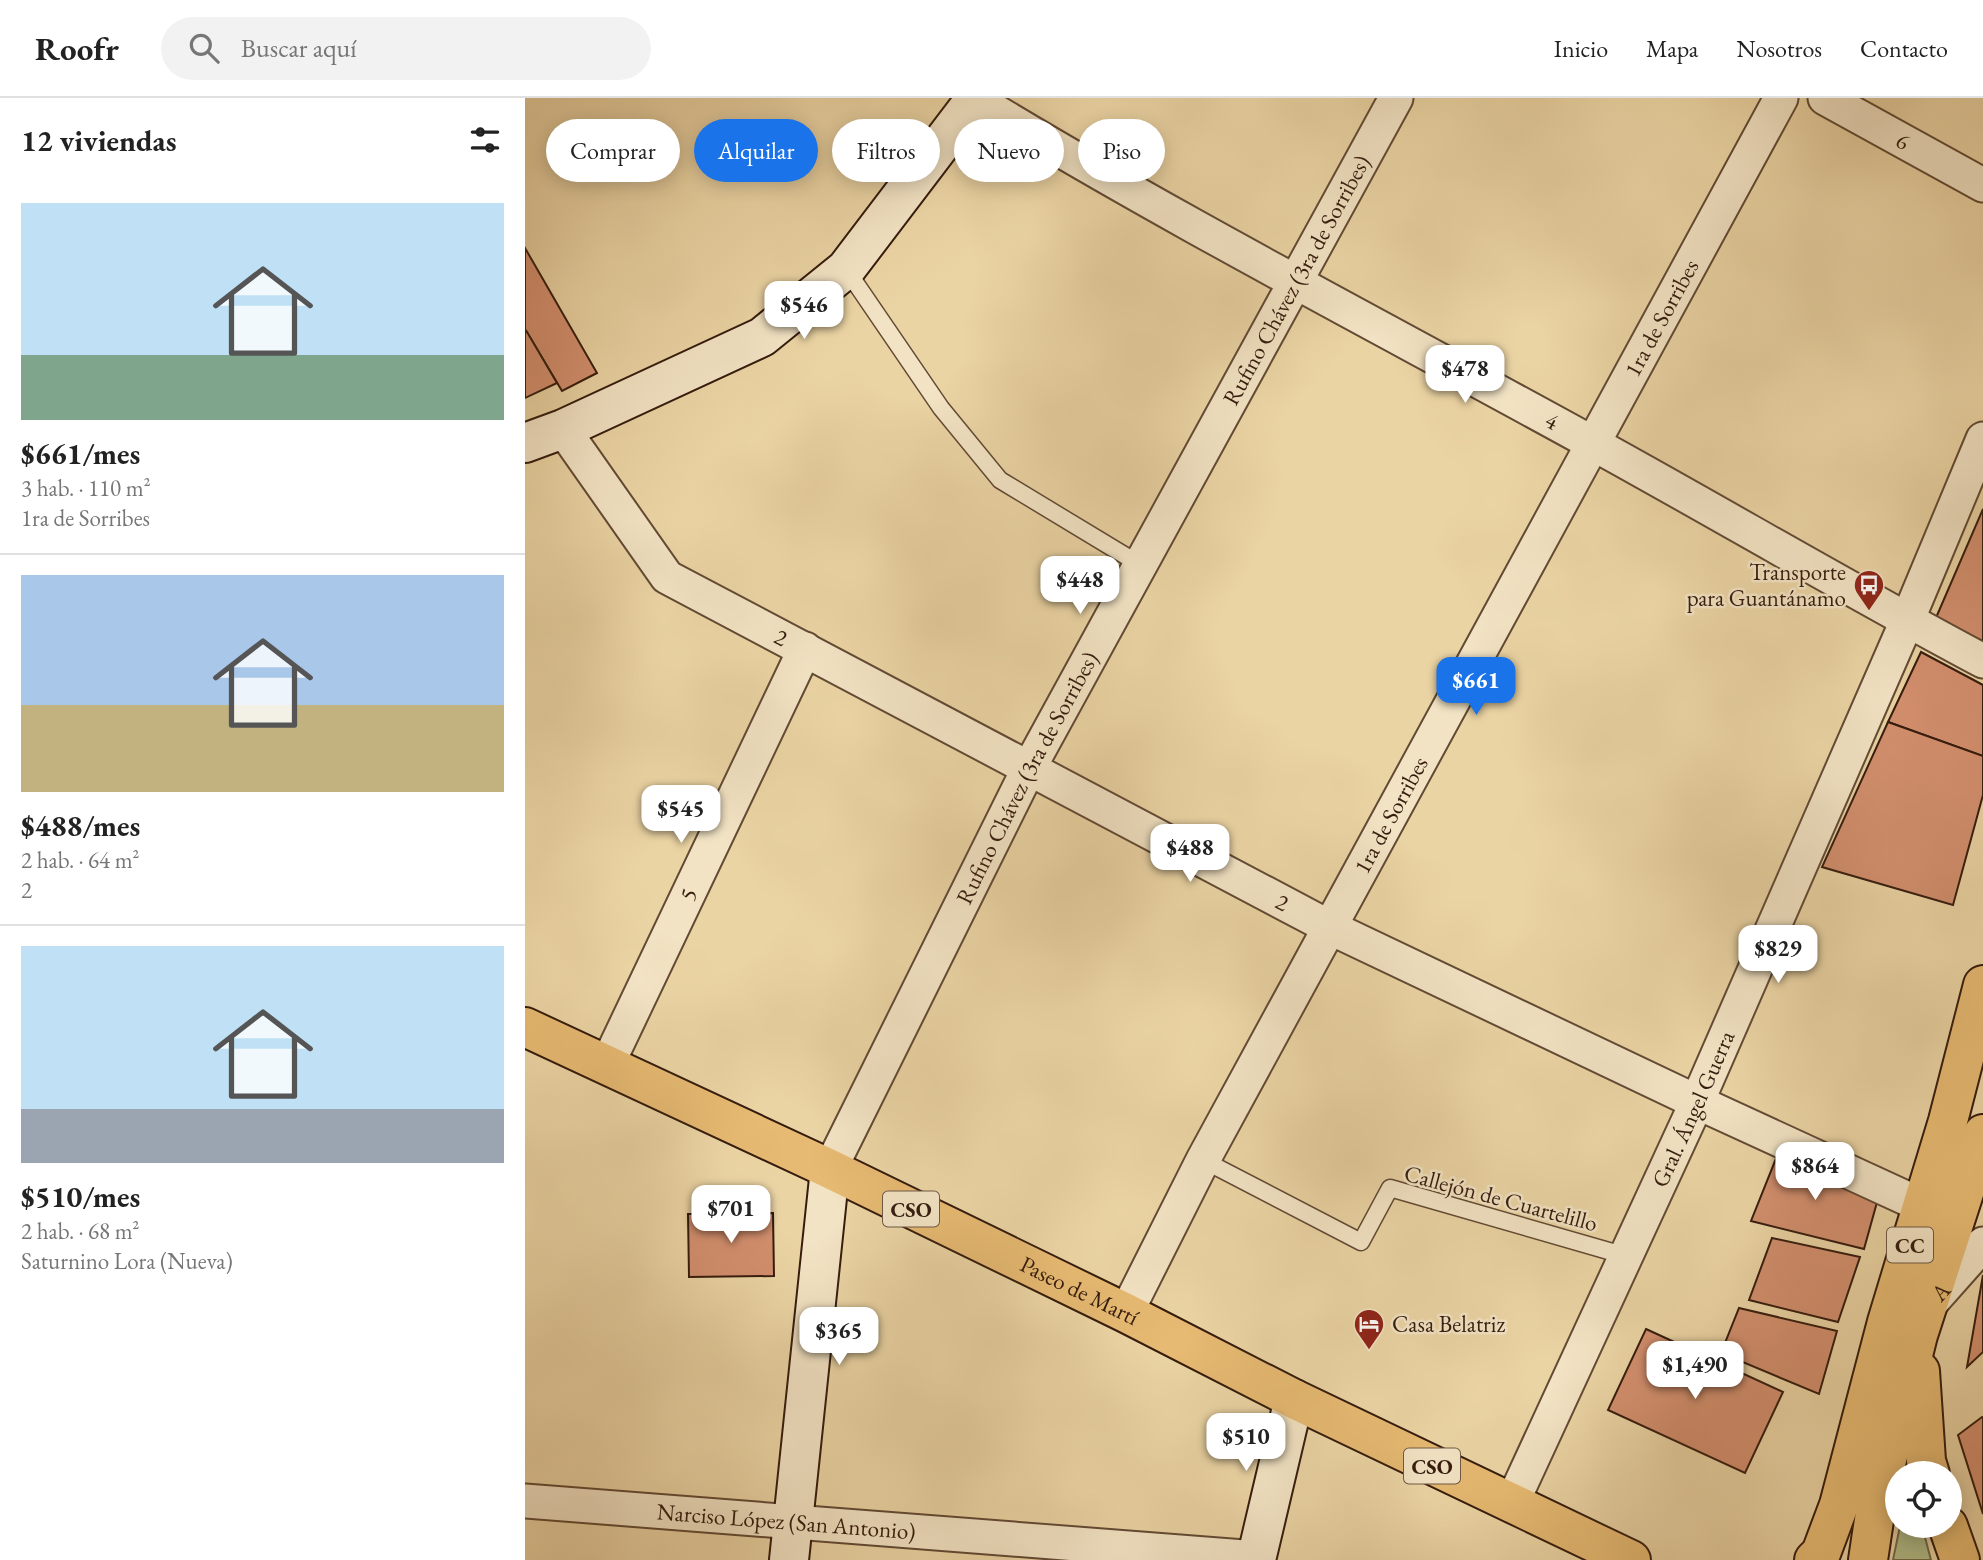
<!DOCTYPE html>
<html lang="es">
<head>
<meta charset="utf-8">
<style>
	body { margin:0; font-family:"EB Garamond",serif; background:#f2f2f2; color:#222; height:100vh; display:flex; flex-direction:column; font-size:26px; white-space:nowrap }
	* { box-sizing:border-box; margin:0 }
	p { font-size:23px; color:#767676 }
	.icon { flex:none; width:38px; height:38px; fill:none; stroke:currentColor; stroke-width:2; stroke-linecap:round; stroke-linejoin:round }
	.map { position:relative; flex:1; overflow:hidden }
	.panel { display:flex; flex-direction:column; background:#fff; width:525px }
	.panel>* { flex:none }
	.hud { position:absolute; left:21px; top:21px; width:665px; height:63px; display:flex; gap:14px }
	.tools { position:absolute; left:1360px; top:1363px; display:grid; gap:14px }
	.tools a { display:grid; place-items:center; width:77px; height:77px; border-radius:50%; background:#fff; box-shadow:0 4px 18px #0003; font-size:35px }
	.price { position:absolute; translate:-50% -60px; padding:0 16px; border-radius:14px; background:#fff; color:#222; font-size:23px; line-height:46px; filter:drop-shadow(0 2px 4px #0008) }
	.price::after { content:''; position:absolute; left:50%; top:42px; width:21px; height:16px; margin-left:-10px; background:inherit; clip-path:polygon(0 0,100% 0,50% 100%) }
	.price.current { background:#1a73e8; color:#fff }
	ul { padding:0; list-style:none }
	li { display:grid; align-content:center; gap:14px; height:371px; padding:0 21px }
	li+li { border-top:2px solid #e0e0e0 }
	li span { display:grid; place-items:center; height:217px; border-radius:0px; color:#555 }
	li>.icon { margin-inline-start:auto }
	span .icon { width:126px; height:126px; fill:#fffc; stroke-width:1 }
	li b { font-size:30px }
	h2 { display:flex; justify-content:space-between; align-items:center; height:84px; padding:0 21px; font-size:30px }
	.tag { padding:0 24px; border-radius:32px; background:#fff; box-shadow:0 4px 18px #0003; font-size:24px; line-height:63px }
	.tag.current { background:#1a73e8; color:#fff }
	header { display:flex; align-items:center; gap:42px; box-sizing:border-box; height:98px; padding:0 35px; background:#fff; border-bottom:2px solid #e0e0e0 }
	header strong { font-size:33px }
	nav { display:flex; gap:38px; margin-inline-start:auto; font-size:24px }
	.search { width:490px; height:63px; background:#f2f2f2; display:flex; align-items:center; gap:18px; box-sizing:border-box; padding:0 24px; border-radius:38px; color:#767676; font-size:26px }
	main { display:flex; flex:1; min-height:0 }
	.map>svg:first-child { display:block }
</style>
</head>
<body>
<header>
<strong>Roofr</strong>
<div class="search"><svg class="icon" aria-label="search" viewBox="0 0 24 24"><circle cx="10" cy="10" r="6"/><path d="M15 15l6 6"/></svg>Buscar aquí</div>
<nav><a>Inicio</a><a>Mapa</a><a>Nosotros</a><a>Contacto</a></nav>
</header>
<main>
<section class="panel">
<h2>12 viviendas<svg class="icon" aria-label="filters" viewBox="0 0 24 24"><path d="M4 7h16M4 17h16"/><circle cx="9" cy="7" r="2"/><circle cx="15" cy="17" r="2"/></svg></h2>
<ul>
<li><span style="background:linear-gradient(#bfe0f5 70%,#7fa58c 0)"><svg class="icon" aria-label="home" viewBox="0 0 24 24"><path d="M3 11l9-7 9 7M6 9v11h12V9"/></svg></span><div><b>$661/mes</b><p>3 hab. · 110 m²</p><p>1ra de Sorribes</p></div></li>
<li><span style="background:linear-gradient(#a9c7e8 60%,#c2b280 0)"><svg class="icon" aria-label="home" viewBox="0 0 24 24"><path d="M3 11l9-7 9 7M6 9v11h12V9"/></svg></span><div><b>$488/mes</b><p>2 hab. · 64 m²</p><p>2</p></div></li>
<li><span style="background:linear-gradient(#bfe0f5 75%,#9aa5b1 0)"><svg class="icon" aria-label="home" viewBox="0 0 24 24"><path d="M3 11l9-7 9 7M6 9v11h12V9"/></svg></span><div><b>$510/mes</b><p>2 hab. · 68 m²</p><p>Saturnino Lora (Nueva)</p></div></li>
</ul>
</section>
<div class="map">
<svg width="1458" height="1462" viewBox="0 0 1458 1462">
	<rect width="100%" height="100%" fill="#ebd4a4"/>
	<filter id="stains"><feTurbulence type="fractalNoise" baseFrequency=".00286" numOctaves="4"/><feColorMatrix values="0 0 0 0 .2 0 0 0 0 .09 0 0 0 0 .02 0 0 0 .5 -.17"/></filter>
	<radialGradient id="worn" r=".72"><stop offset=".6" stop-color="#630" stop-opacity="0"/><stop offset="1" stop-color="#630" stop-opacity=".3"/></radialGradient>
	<path fill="#b2be8a" stroke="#746d4c" stroke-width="2" d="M 1375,1428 L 1397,1428 L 1406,1462 L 1368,1462 Z"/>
	<g fill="#d38f6e" stroke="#351c0e" stroke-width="2">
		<path d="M 0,150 L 72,275 L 37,293 L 0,231 Z"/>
		<path d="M 0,234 L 2,234 L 32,285 L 0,300 Z"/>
		<path d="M 1458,411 L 1458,543 L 1410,522 Z"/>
		<path d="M 1396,554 L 1458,587 L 1458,658 L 1363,624 Z"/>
		<path d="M 1363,624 L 1458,658 L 1458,697 L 1428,807 L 1297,769 Z"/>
		<path d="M 1256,1048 L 1354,1097 L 1339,1151 L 1226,1123 Z"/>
		<path d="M 248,1115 L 249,1178 L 164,1179 L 163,1116 Z"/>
		<path d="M 1247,1140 L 1335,1159 L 1313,1224 L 1224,1202 Z"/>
		<path d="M 1458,1177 L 1458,1254 L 1442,1269 Z"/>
		<path d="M 1214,1210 L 1312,1233 L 1294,1296 L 1196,1255 Z"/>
		<path d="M 1121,1231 L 1258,1294 L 1220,1375 L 1083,1312 Z"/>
		<path d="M 1457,1319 L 1458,1320 L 1458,1416 L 1433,1337 Z"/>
	</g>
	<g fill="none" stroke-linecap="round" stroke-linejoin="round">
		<g stroke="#624a34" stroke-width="19">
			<g id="lane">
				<path d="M 321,171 L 416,310 L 475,382 L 614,466"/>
				<path d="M 678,1062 L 836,1144 L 865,1090 L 1101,1158"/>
			</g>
		</g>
		<g stroke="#624a34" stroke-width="37">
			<g id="street">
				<path id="s1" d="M 448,0 C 650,123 860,231 1067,345 C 1198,417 1326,493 1458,563"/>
				<path id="s2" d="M 1300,0 L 1458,87"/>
				<path id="s3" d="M 38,331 L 142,479 L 806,830 L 1172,1004 L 1396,1107"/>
				<path id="s4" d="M 82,967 L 280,551"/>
				<path id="s5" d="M 305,1071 L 504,670 L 871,0"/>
				<path id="s6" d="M 1403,1208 L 1458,1146"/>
				<path id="s7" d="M 601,1215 L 678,1062 L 1256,0"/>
				<path id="s8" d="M 0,1403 L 732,1460"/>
				<path id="s9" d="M 986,1407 L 1172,1004 L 1382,523 L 1458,341"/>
			</g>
		</g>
		<g stroke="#351c0e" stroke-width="42">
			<g id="secondary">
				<path d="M 0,345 L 38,331 L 237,239 L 321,171 L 451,0"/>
				<path d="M 264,1462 L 305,1071"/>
				<path d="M 731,1462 L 769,1301"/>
			</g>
		</g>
		<g stroke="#351c0e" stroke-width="42">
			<g id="primary">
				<path id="s10" d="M 0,929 L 305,1071 L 601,1215 L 769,1301 L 1106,1462"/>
				<path d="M 1395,1273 L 1401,1363 L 1405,1376"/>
				<path d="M 1423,1428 L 1435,1462"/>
				<path d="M 1289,1462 L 1296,1455 L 1314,1407 L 1362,1224 L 1423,1023 L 1458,887"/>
				<path d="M 1343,1462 L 1352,1402 L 1393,1237 L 1458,1036"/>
			</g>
		</g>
		<use href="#lane" stroke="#f2e3c4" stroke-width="16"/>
		<use href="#street" stroke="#f2e3c4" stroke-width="33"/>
		<use href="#secondary" stroke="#f2e3c4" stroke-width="38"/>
		<use href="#primary" stroke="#e6ba72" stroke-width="38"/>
	</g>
	<defs>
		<g id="bus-pin" transform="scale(1.575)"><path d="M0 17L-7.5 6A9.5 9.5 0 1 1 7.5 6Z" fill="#8f2418" stroke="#f2e3c4"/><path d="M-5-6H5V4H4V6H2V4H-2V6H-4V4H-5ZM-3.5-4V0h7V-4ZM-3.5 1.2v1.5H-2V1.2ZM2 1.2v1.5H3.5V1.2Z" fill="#fff"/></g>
		<g id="hotel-pin" transform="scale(1.575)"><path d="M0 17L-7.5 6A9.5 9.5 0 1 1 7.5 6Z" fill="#8f2418" stroke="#f2e3c4"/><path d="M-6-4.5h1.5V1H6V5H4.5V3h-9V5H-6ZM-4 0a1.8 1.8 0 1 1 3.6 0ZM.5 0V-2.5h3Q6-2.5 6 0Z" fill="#fff"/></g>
	</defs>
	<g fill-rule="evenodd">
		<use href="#bus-pin" x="1344" y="487"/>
		<use href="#hotel-pin" x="844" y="1226"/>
	</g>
	<g text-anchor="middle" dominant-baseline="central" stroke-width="5" stroke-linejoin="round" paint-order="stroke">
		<g fill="#f2e3c4" stroke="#6e5845" stroke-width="2">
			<rect x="358" y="1093.5" width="56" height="35" rx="5"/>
			<rect x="1362" y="1129.5" width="46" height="35" rx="5"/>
			<rect x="879" y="1350.5" width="56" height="35" rx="5"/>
		</g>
		<g font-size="21" font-weight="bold" fill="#351c0e">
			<text x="386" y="1111">CSO</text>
			<text x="1385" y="1147">CC</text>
			<text x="907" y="1368">CSO</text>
		</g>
		<g font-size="23" fill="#351c0e" stroke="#f2e3c4">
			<text stroke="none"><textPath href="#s2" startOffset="89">6</textPath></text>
			<text stroke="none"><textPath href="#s5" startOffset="1004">Rufino Chávez (3ra de Sorribes)</textPath></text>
			<text stroke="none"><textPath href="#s7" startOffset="1130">1ra de Sorribes</textPath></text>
			<text stroke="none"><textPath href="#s1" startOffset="663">4</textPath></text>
			<text stroke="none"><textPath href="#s3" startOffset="310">2</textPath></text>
			<text stroke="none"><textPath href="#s5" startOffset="438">Rufino Chávez (3ra de Sorribes)</textPath></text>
			<text stroke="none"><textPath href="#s7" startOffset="564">1ra de Sorribes</textPath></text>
			<text stroke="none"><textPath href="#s4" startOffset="189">5</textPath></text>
			<text stroke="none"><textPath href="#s3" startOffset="877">2</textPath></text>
			<text stroke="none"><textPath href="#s9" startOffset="436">Gral. Ángel Guerra</textPath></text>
			<text transform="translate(976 1100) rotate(15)">Callejón de Cuartelillo</text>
			<text stroke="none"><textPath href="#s10" startOffset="614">Paseo de Martí</textPath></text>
			<text stroke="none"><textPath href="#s6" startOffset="19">A</textPath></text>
			<text stroke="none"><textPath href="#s8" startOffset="262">Narciso López (San Antonio)</textPath></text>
		</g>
		<g font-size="23" fill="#351c0e" stroke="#f2e3c4" text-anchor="end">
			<text x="1321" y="474">Transporte<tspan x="1321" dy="26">para Guantánamo</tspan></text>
			<text x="867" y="1226" text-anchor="start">Casa Belatriz</text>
		</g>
	</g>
	<rect width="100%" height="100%" filter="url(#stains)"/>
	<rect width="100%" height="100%" fill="url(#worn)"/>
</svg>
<div class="tools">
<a><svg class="icon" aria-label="locate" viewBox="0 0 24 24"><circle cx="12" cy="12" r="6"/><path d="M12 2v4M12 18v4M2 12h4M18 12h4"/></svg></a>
</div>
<b class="price" style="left:279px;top:243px">$546</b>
<b class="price" style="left:940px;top:307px">$478</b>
<b class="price" style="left:555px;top:518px">$448</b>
<b class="price current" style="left:951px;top:619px">$661</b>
<b class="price" style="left:156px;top:747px">$545</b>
<b class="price" style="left:665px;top:786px">$488</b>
<b class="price" style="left:1253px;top:887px">$829</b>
<b class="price" style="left:1290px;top:1104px">$864</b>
<b class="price" style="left:206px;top:1147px">$701</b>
<b class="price" style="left:314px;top:1269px">$365</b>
<b class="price" style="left:1170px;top:1303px">$1,490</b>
<b class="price" style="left:721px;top:1375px">$510</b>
<div class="hud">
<a class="tag">Comprar</a>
<a class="tag current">Alquilar</a>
<a class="tag">Filtros</a>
<a class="tag">Nuevo</a>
<a class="tag">Piso</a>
</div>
</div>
</main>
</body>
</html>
